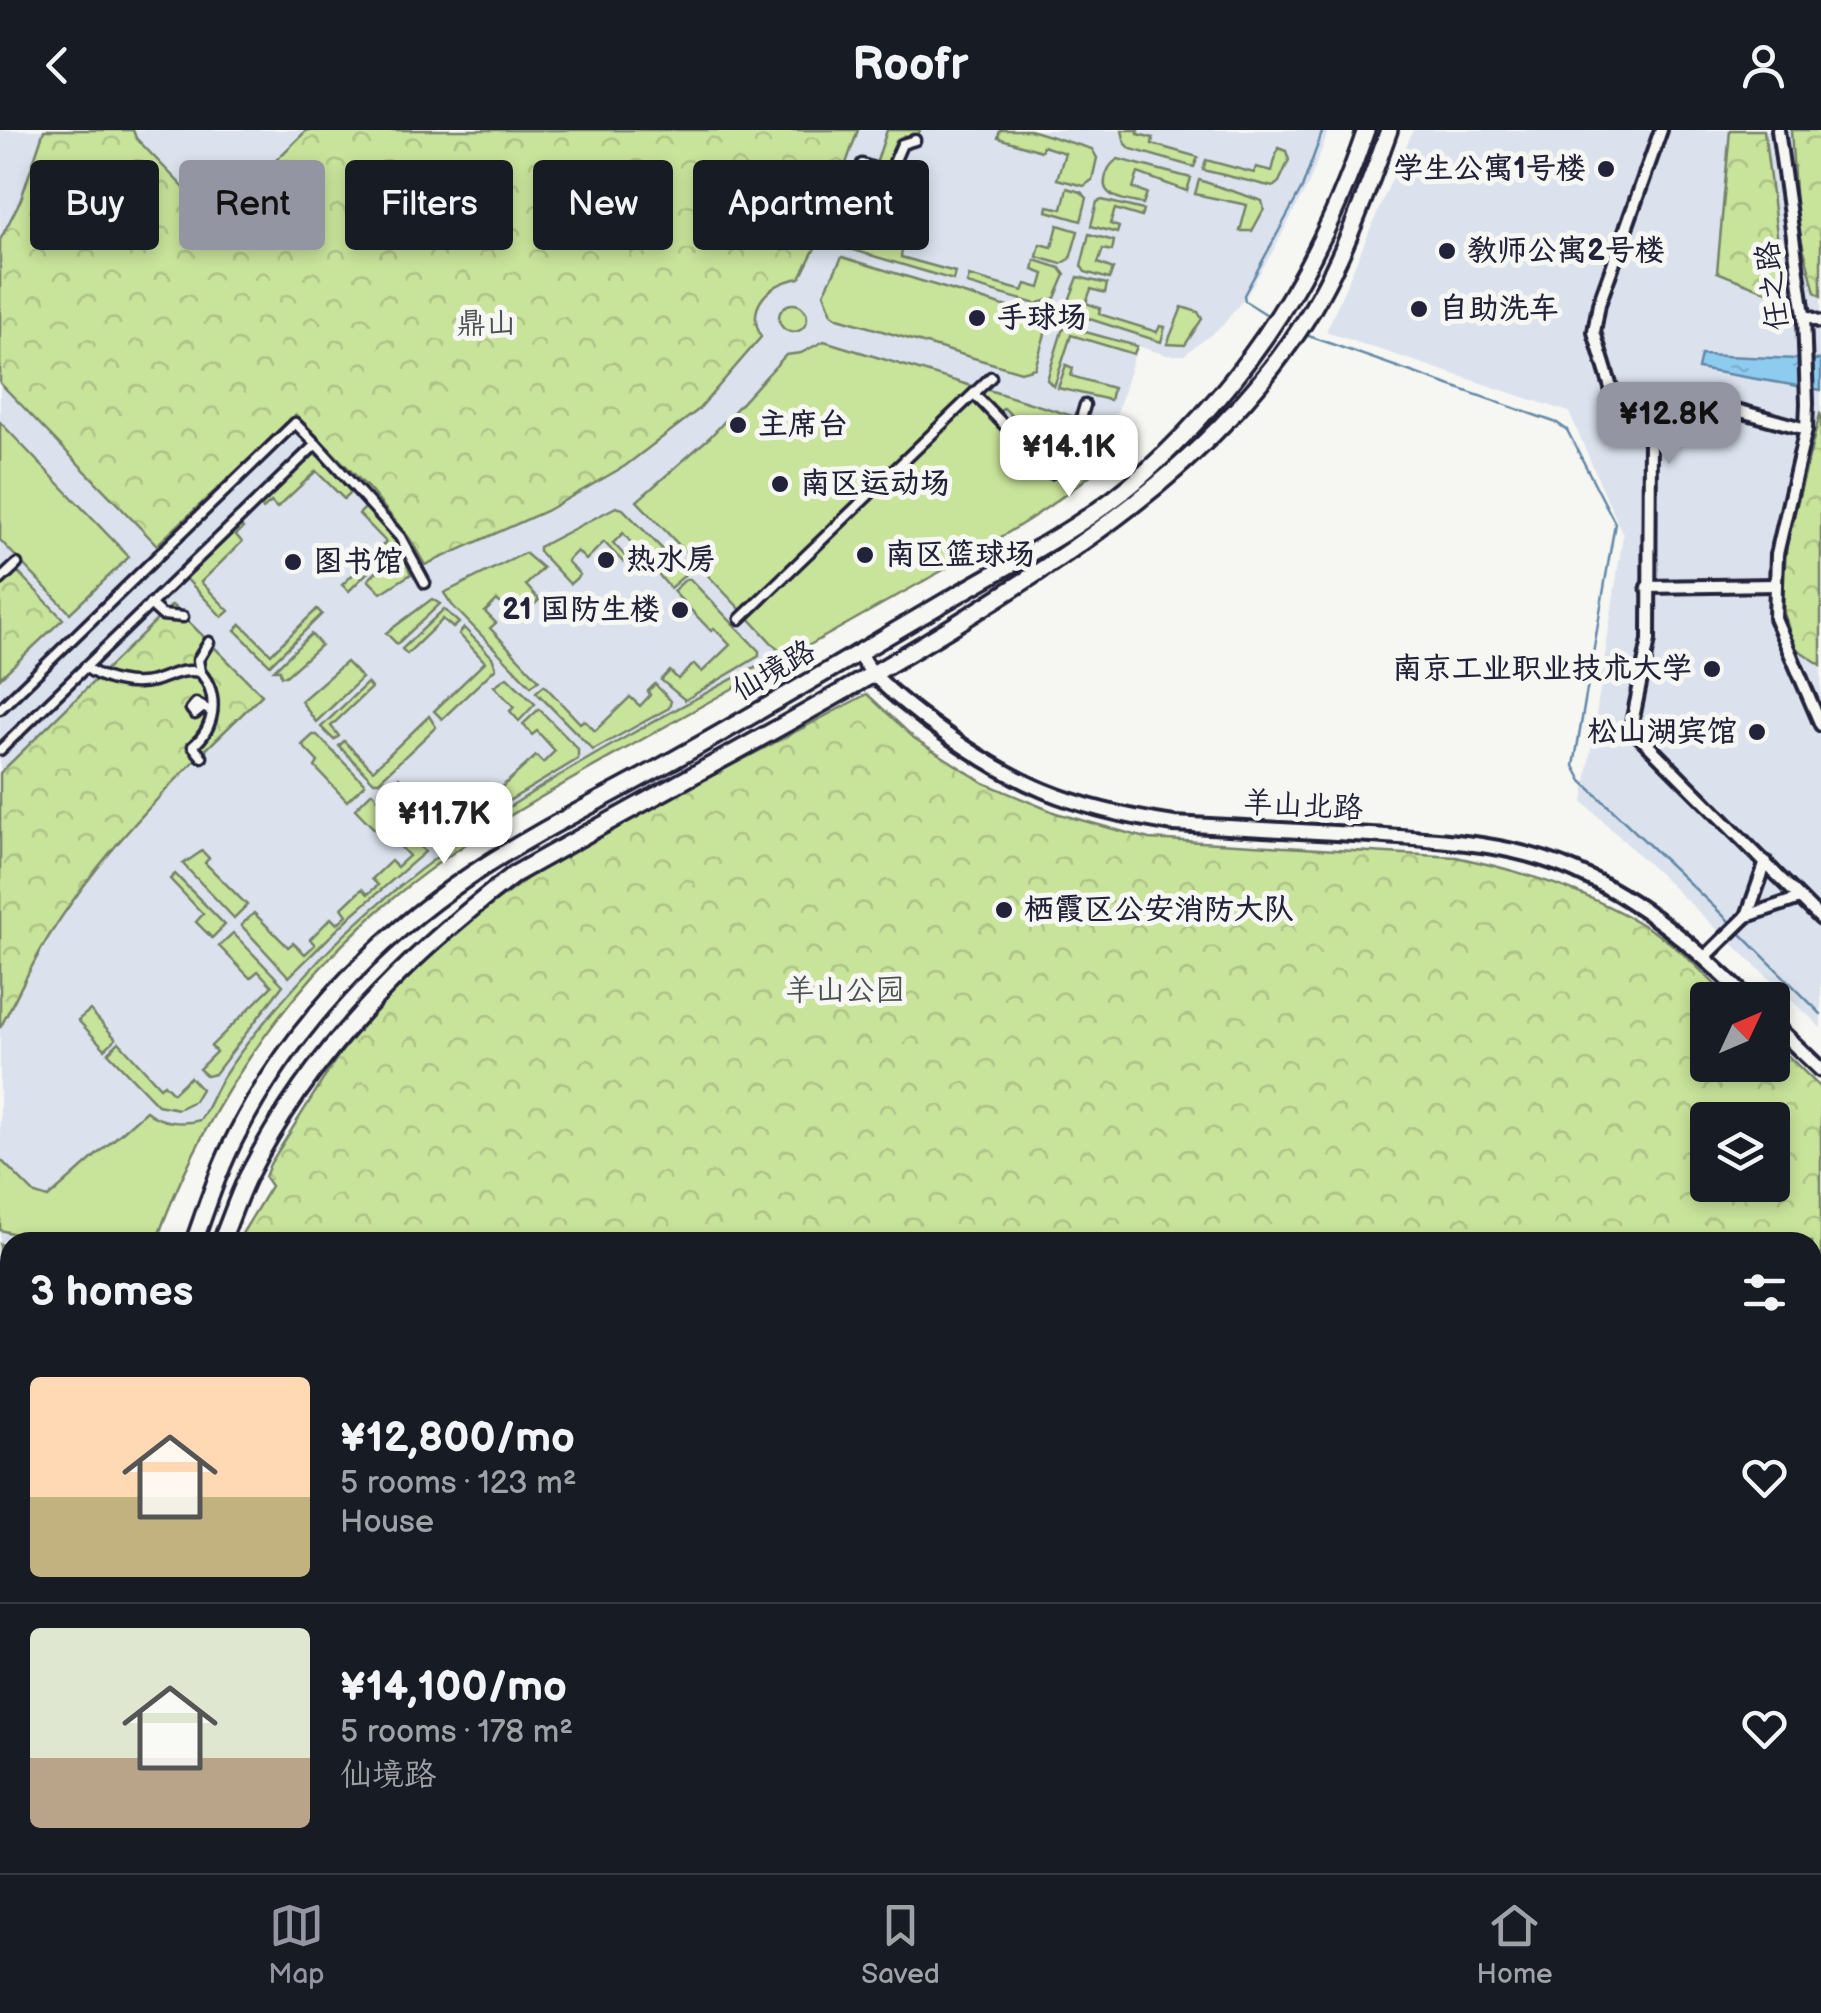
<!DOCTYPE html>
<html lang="en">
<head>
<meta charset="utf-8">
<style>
	body { margin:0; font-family:"Balsamiq Sans","LXGW WenKai TC",sans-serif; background:#242831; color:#f1f3f6; height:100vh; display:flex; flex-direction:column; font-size:38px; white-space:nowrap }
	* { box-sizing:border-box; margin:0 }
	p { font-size:32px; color:#9ea1a6 }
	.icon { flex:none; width:55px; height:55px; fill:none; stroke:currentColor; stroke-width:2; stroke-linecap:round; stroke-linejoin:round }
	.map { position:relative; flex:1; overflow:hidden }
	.drawer { position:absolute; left:0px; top:1102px; width:1822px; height:642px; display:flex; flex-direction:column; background:#171b24; border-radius:30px 30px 0 0; box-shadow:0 5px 15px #0003 }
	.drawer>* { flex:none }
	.guide { position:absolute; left:30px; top:30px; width:1000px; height:90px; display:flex; gap:20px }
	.needle { width:65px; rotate:46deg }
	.fabs { position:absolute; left:1690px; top:852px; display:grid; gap:20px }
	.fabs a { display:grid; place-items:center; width:100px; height:100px; border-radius:10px; background:#171b24; box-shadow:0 5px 15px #0003; font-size:50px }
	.price { position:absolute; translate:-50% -85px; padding:0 22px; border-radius:20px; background:#fff; color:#222; font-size:32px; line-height:65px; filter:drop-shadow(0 2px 5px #0008) }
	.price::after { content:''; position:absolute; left:50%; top:60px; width:30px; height:22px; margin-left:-15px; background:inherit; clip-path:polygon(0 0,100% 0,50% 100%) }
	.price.current { background:#9495a2; color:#111 }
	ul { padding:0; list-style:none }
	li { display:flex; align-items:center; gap:30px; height:250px; padding:0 30px }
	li+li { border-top:2px solid #363941 }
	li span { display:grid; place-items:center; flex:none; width:280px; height:200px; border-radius:10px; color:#555 }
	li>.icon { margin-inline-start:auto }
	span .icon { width:120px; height:120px; fill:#fffc; stroke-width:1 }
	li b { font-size:42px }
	h2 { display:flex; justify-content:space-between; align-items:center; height:120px; padding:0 30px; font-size:42px }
	.pill { padding:0 35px; border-radius:10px; background:#171b24; box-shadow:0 5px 15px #0003; font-size:35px; line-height:90px }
	.pill.current { background:#9495a2; color:#111 }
	header { display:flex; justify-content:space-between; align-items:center; height:130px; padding:0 30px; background:#171b24; font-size:45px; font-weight:800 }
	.menu { display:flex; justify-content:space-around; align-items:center; height:140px; border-top:2px solid #363941; background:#171b24; font-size:28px; color:#9ea1a6 }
	.menu a { display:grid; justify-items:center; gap:5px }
	.menu .current { color:#9495a2 }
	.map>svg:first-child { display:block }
</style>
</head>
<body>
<header><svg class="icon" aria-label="back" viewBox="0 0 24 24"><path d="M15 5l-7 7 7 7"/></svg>Roofr<svg class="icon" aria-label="person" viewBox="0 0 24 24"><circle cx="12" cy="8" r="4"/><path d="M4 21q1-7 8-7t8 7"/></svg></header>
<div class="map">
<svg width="1821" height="1743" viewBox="0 0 1821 1743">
	<defs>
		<pattern id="forest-crowns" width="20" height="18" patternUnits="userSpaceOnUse" patternTransform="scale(2.5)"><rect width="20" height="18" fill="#c8e39a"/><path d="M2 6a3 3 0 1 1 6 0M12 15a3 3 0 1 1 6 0" fill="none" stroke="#acc286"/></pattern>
		<pattern id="water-ripples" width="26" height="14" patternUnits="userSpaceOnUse" patternTransform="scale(2.5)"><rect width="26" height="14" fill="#8eccef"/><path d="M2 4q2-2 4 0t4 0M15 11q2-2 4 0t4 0" fill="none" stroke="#7aafce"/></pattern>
	</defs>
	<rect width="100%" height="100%" fill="#f6f6f2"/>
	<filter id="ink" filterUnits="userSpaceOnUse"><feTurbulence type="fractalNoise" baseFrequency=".01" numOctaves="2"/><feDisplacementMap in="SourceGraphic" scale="20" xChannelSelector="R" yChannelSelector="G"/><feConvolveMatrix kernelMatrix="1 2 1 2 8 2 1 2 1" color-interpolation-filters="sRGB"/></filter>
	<g filter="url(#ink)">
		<g fill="#dbe2ed">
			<path d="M 0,0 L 1329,0 L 1309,53 L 1273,121 L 1246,166 L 1222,196 L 1184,225 L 1167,225 L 1137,216 L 1102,334 L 1083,351 L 992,412 L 532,673 L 442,730 L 407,757 L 317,841 L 274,893 L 210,990 L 169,1076 L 156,1112 L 10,1112 L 10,1278 L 0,1275 Z"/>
			<path d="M 1413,0 L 1821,0 L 1821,898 L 1583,672 L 1623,405 L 1569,282 L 1326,202 Z"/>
		</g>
		<g fill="#c8e39a" stroke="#75826a" stroke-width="2.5">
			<path d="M 887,0 L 920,0 L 917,7 L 901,9 L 890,36 L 886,38 L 879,35 L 877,31 Z"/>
			<path d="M 1000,0 L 1030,0 L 1092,19 L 1097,28 L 1092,50 L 1084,56 L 1057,49 L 1065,23 L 1043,16 L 1041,21 L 998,8 Z"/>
			<path d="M 1122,0 L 1138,0 L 1138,4 L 1153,8 L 1152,14 L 1198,27 L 1194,37 L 1131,19 L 1125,13 Z"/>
			<path d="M 1278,18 L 1286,21 L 1289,30 L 1279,52 L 1273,57 L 1203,40 L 1206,30 L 1254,43 L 1256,37 L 1272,41 Z"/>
			<path d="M 1118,29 L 1191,48 L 1187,61 L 1138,43 L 1133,58 L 1147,63 L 1143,74 C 1130,71 1101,69 1105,50 C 1106,40 1110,34 1118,29 Z"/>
			<path d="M 879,44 L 885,50 L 876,79 L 884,90 L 894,93 L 887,115 L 902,119 L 901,127 L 955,142 L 953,150 L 850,119 L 848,116 L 874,45 Z"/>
			<path d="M 1199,50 L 1262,71 L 1264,79 L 1252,101 L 1240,101 L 1247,75 L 1195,64 Z"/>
			<path d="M 1067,58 L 1081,62 L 1087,68 L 1081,91 L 1047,81 L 1048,76 L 1062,79 Z"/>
			<path d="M 1102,70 L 1143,80 L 1141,87 L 1115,79 L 1110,94 L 1119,97 L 1117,103 L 1091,96 L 1097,72 Z"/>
			<path d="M 1058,95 L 1078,101 L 1070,129 L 1061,134 L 1037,127 L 1040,114 L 1052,117 Z"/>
			<path d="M 1089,104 L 1114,111 L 1112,121 L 1103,119 L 1098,133 L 1113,139 L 1109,149 L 1085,142 L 1081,136 Z"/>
			<path d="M 842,127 L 1037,186 L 1047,197 L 1035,238 L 1021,242 L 838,188 L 832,184 L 824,163 Z"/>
			<path d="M 1035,130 L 1060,138 L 1065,145 L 1055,168 L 1036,174 L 967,154 L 969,146 L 1023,161 L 1026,154 L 1040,158 L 1044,144 L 1033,140 Z"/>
			<path d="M 1078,147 L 1107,154 L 1105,163 L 1091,159 L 1086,173 L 1100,178 L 1099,184 L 1157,202 L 1160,196 L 1165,197 L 1161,212 L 1074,184 L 1070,168 Z"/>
			<circle cx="793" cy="188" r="14"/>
			<path d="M 1182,177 L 1198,182 L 1202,189 L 1185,215 L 1167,214 Z"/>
			<path d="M 1067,197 L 1137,216 L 1134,224 L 1071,205 L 1054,257 L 1047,250 L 1062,201 Z"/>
			<path d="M 824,211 L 975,257 L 743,482 L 637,371 L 710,307 L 786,225 L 801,223 Z"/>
			<path d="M 1066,235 L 1073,238 L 1071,246 L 1113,258 L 1110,270 L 1058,258 Z"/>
			<path d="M 985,259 L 1076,287 C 1072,308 1072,331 1053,340 L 1043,328 L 1053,317 L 1029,292 L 1017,302 L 1008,294 L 1014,288 L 1004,278 L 998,283 L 979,264 Z"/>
			<path d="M 974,269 L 1050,347 L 1070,337 L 1075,329 L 1100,337 C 1034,394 953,434 877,477 C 794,524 710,571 627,618 C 538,668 446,719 370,788 C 273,877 200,989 156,1112 L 44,1112 L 0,1100 L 0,1029 L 35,1064 L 48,1068 L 146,981 C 160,993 183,995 200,990 C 209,977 214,962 222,949 C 244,914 275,879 303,848 C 427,707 617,611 781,523 L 747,486 Z"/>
			<path d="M 0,292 L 129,427 L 70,483 L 0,410 Z"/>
			<path d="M 312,324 L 318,326 L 351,362 L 344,369 L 316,341 L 277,378 L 271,372 L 263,379 L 258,374 Z"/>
			<path d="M 366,377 L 397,413 L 349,461 L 342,455 L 386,412 L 359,384 Z"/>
			<path d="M 616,377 L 623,379 L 684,441 L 684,446 L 670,458 L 623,403 L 613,413 L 627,428 L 623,432 L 604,412 L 586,430 L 577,421 L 567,431 L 580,445 L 570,454 L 539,421 L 539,417 Z"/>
			<path d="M 238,393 L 243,398 L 236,405 L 242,412 L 201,452 L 229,481 L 222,487 L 184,446 Z"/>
			<path d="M 400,419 L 411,444 L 381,463 L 368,450 Z"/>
			<path d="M 525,423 L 543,438 L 526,455 L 539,470 L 518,491 L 497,470 L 485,482 L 496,493 L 490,498 L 539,550 L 531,556 L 452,475 L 444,463 Z"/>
			<path d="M 686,449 L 690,449 L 759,521 L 759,526 L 685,570 L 661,550 L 670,541 L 678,549 L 694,534 L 702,542 L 730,515 L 714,498 L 711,501 L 673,461 Z"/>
			<path d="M 432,469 L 440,474 L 397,514 L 386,503 Z"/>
			<path d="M 317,479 L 322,484 L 270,535 L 235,500 L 241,494 L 271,524 Z"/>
			<path d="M 444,479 L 459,493 L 453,498 L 443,489 L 407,524 L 402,519 Z"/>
			<path d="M 464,498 L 492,527 L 496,538 L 442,589 L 434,581 L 485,532 L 459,504 Z"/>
			<path d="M 311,504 L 321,515 L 286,546 L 281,546 L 280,540 L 274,540 Z"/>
			<path d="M 346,532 L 362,548 L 316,592 L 301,571 Z"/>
			<path d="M 507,547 L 535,574 L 519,591 L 510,581 L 514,577 L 494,556 Z"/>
			<path d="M 367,553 L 371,558 L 331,596 L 339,606 L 334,610 L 321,597 Z"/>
			<path d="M 655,554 L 671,571 L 669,578 L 593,620 L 536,562 L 544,555 L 580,593 L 584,590 L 595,601 L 630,567 L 640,576 L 650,565 L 648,561 Z"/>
			<path d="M 539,579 L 578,619 L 578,629 L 439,713 L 431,711 L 408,686 L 417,677 L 431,692 L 437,687 L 449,699 L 490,659 L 495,663 L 536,626 L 543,633 L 555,621 L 537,601 L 532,605 L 523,594 Z"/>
			<path d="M 429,586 L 436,597 L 379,651 L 373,651 L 339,616 L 344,611 L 373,640 Z"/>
			<path d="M 313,605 L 317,605 L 365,654 L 347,671 L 315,637 L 318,632 L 302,615 Z"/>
			<path d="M 399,647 L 409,658 L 404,663 L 413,673 L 403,682 L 385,661 Z"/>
			<path d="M 372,662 L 425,722 L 352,785 L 289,847 L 241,795 L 254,783 L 288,817 L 293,813 L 305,824 L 315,815 L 310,809 L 331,788 L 337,794 L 347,785 L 342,778 L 362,759 L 368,764 L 378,755 L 372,749 L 391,731 L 397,737 L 409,726 L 395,711 L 390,715 L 355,679 Z"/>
			<path d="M 202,721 L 209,728 L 205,733 L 247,775 L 234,788 L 183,734 Z"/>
			<path d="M 175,744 L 225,795 L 212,808 L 196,792 L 203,784 L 170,749 Z"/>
			<path d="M 233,803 L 283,855 L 215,944 L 207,946 L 199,939 L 216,922 L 211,916 L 272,856 L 258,841 L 250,848 L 219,816 Z"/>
			<path d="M 90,880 L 116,909 L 105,919 L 78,890 Z"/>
			<path d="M 119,912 L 160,957 L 164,954 L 173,963 L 190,947 L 201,959 L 194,971 L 178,979 L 158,975 L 108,923 Z"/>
			<path d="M 0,1114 L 10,1117 L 10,1274 L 0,1271 Z"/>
		</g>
		<g fill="url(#forest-crowns)" stroke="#75826a" stroke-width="2.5" fill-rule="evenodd">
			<path d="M 44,0 L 133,0 L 136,8 L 189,63 L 220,71 L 237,68 L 307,0 L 858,0 L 818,112 L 800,148 C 770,153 745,175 761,207 L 698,280 L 625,336 L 546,381 L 425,435 L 410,409 L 369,359 L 296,285 L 157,415 L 0,253 L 0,110 L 21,69 Z"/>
			<path d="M 1730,0 L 1764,0 L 1785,169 L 1717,142 Z"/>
			<path d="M 1791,0 L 1821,0 L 1821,166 L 1815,162 L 1797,93 Z"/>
			<path d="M 1820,284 L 1821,285 L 1821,535 L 1794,517 L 1781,472 L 1787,414 Z"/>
			<path d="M 15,439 L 63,489 L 0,548 L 0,453 Z"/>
			<path d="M 172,475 L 262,565 C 186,638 108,713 51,803 C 32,833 17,866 0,898 L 0,643 Z"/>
			<path d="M 867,564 L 914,608 L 984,653 L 1056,683 L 1149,709 L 1456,727 C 1531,743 1606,767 1669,812 C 1691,829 1711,851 1731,870 L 1708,870 L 1708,935 L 1772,935 L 1773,911 L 1821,958 L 1821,1743 L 49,1743 L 52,1735 L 1812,1735 L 1812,1112 L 237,1112 L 271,1056 L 265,1047 L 270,1034 L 336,929 L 367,889 L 455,802 L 552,730 ZM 1708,990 L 1772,990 L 1772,1055 L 1708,1055 Z"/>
		</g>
		<g fill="url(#water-ripples)" stroke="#6388a7" stroke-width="2.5">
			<path d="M 1701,225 L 1821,230 L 1821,260 L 1698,239 Z"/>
			<path d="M 211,1735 L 366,1735 L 380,1743 L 215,1743 Z"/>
		</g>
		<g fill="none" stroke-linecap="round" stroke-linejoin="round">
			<g stroke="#6388a7" stroke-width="2.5">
				<path d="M 1269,186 L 1245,171 L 1244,165 L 1302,58 L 1323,0"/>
				<path d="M 1303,204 L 1557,293 L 1567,300 L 1615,393 L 1574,636 L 1582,651 L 1732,794"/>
				<path d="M 1737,800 L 1821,884"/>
				<path d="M 0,1275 L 10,1278"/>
			</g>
			<g stroke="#22223b" stroke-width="15">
				<g id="pedestrian">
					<path d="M 862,34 L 904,48"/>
					<path d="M 893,86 L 887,83 C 879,65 894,32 902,14 L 915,10"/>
					<path d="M 974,264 L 1051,343 L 1067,335 L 1073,327 L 1102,334"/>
					<path d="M 316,314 L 400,407 L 425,453"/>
					<path d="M 1073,327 L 1070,326 L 1085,275"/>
					<path d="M 0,450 L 17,434"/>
					<path d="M 150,474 L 162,485 L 183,487"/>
					<path d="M 740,489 L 991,247"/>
					<path d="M 85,537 C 103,550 131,557 154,551 C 170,546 182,538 200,542 C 220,565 215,598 193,616 L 202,627"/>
					<path d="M 200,542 L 198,530 L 209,512"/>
					<path d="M 0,579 L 295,293 L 316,314 L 0,620"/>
					<path d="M 201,579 L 195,584 L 191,579 L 196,573 L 212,582"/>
				</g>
			</g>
			<g stroke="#22223b" stroke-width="18">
				<g id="minor">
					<path d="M 1661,0 L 1599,174 L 1594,202 L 1620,287 L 1650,302 L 1649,510 L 1631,598 L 1821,789"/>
					<path d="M 1778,0 L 1804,185 L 1807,273 L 1806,299 L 1777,424 L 1775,488 L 1821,595"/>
					<path d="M 1804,185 L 1821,192"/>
					<path d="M 1621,287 L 1729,278 L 1806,299"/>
					<path d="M 1647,457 L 1776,455"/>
					<path d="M 1747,786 L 1766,732"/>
					<path d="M 1705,827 L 1747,786 L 1800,768"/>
				</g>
			</g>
			<g stroke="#22223b" stroke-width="20">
				<g id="tertiary">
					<path d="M 858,523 C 877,553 902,571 929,592 C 1014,655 1069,678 1174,694 C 1240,698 1305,701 1371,705 C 1440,710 1508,712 1573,740 C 1642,770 1696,818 1749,870"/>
					<path d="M 1772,893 L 1821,940"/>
				</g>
			</g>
			<g stroke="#22223b" stroke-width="22">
				<g id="secondary">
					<path d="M 194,1112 C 207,1076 219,1038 237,1004 C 290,900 374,810 471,745 C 533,703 602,670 668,633 C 763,580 856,524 950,469 C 1016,430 1090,394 1147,341 C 1253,244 1320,136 1366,0"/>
					<path d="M 221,1112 C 230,1091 237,1069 247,1048 C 310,923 404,829 515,744 C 660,662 808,585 950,498 C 1080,417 1201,340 1291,212 C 1337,147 1362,75 1389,0"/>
					<path d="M 0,1327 L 10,1332"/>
					<path d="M 0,1354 L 10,1359"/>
					<path d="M 10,1743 L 13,1735"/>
					<path d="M 38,1743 L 40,1735"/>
				</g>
			</g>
			<use href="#pedestrian" stroke="#f6f6f2" stroke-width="8"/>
			<use href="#minor" stroke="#f6f6f2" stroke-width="10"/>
			<use href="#tertiary" stroke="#f6f6f2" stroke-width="12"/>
			<use href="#secondary" stroke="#f6f6f2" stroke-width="15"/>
		</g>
	</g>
	<g fill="#22223b" stroke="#f6f6f2" stroke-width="4">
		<circle cx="1606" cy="39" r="10"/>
		<circle cx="1447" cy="121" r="10"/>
		<circle cx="1419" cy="179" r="10"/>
		<circle cx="977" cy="188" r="10"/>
		<circle cx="738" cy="295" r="10"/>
		<circle cx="780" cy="354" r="10"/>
		<circle cx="865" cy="425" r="10"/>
		<circle cx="606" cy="430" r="10"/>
		<circle cx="293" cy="432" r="10"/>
		<circle cx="680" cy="480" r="10"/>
		<circle cx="1712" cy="539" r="10"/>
		<circle cx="1757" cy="602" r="10"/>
		<circle cx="1004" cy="780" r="10"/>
	</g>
	<g text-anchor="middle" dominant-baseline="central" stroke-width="10" stroke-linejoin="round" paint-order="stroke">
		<g font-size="30" font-weight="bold" fill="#22223b" stroke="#f6f6f2" text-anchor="start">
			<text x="1586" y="39" text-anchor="end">学生公寓1号楼</text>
			<text x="1467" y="121">教师公寓2号楼</text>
			<text x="1439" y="179">自助洗车</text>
			<text x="997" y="188">手球场</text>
			<text x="758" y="295">主席台</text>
			<text x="800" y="354">南区运动场</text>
			<text x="885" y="425">南区篮球场</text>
			<text x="626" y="430">热水房</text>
			<text x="313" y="432">图书馆</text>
			<text x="660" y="480" text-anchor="end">21 国防生楼</text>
			<text x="1692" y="539" text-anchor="end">南京工业职业技术大学</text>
			<text x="1737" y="602" text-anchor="end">松山湖宾馆</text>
			<text x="1024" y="780">栖霞区公安消防大队</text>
		</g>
		<g font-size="30" fill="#22223b" stroke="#f6f6f2">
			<text transform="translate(1773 156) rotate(-97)">任之路</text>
			<text transform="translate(774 541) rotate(-30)">仙境路</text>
			<text transform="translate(1303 676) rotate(3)">羊山北路</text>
		</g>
		<g font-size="30" fill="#4c5253" stroke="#f6f6f2">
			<text x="486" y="194">鼎山</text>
			<text x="845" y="861">羊山公园</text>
		</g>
	</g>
</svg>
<div class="fabs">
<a><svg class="needle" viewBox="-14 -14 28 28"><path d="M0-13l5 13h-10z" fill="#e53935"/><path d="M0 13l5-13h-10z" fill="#9ea1a6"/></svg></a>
<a><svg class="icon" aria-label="layers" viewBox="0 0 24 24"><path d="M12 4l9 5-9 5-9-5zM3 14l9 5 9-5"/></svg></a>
</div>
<b class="price current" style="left:1669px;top:337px">¥12.8K</b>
<b class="price" style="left:1069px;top:370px">¥14.1K</b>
<b class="price" style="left:444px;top:737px">¥11.7K</b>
<div class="guide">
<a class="pill">Buy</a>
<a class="pill current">Rent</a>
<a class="pill">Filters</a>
<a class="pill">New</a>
<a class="pill">Apartment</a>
</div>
<section class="drawer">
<h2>3 homes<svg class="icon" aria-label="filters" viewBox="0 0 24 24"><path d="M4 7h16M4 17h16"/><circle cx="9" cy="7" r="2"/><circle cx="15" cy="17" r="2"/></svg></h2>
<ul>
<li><span style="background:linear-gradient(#ffd9b3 60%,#c2b280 0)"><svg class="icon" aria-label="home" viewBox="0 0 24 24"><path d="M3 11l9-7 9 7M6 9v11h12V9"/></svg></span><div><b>¥12,800/mo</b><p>5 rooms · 123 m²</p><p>House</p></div><svg class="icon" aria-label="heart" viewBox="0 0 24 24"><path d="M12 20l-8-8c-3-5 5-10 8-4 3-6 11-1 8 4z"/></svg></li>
<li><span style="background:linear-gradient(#dfe7d0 65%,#b9a48a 0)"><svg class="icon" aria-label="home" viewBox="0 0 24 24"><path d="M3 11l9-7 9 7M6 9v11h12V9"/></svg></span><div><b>¥14,100/mo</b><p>5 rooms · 178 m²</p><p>仙境路</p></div><svg class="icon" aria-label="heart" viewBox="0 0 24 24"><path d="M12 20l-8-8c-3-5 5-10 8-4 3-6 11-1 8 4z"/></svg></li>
</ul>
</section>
</div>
<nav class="menu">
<a class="current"><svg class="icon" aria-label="map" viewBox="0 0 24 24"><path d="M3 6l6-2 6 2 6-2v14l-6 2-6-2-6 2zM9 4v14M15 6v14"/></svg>Map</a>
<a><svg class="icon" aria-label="saved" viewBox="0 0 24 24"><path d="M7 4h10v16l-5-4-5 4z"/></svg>Saved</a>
<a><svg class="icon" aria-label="home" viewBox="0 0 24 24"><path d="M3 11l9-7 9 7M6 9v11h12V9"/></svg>Home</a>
</nav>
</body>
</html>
